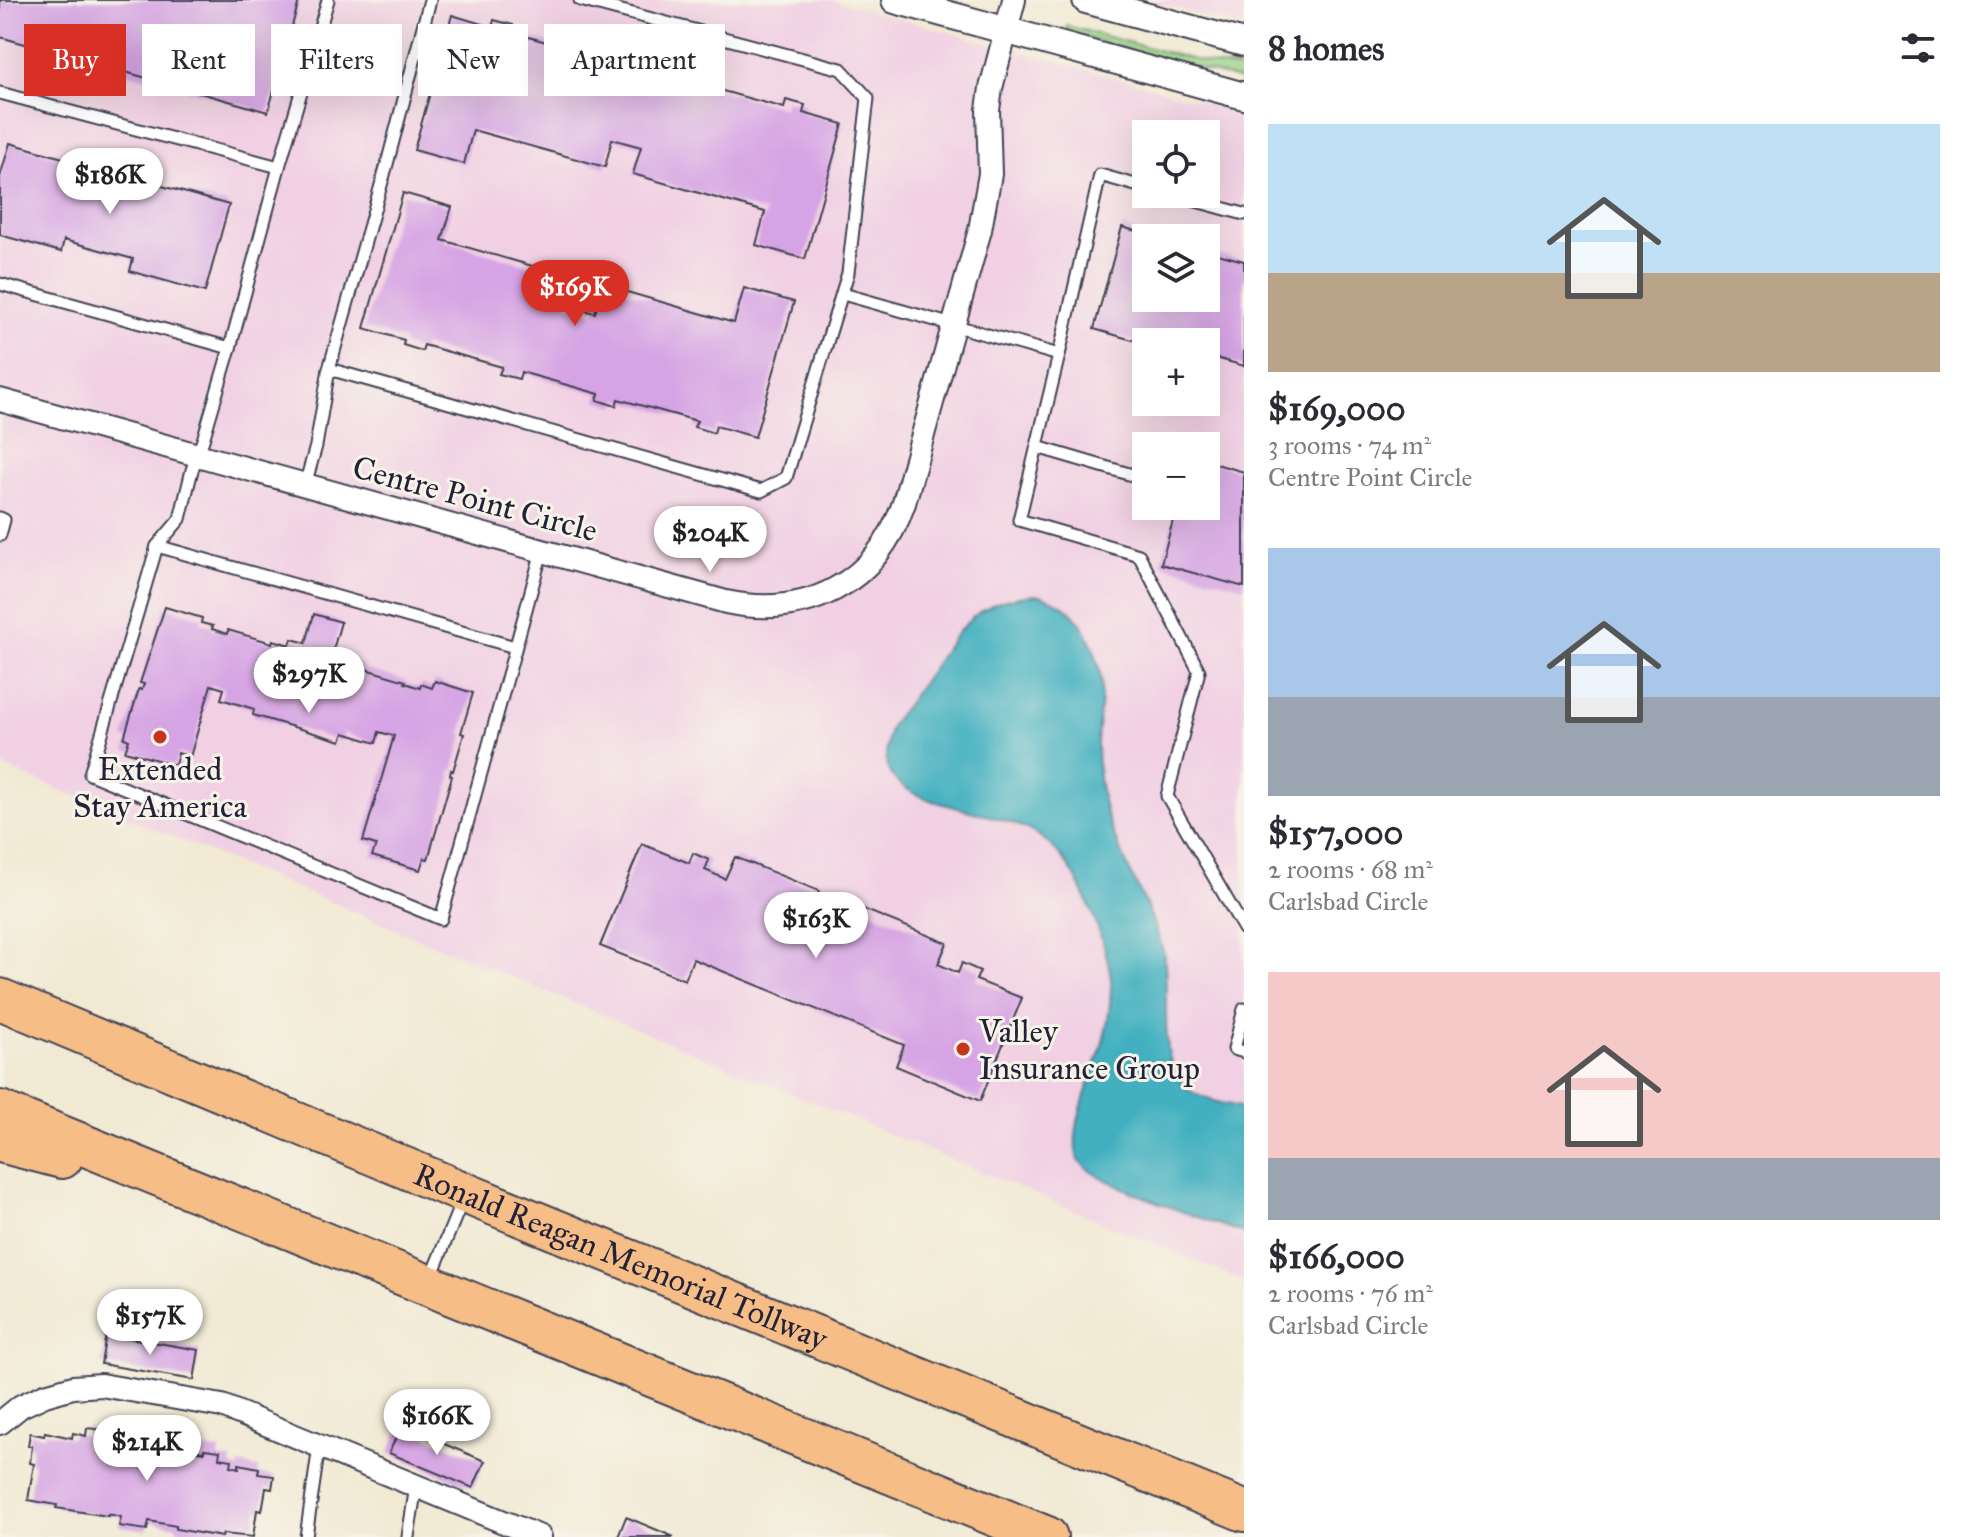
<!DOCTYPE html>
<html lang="en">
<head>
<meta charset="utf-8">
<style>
	body { margin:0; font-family:"IM FELL Great Primer",serif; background:#f2f2f3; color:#2b2b33; height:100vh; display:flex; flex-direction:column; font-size:30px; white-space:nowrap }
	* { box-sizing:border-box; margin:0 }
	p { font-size:26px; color:#7c7c81 }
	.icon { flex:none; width:44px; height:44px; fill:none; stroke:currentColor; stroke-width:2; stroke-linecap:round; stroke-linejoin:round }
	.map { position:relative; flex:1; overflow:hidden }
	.panel { display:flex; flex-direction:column; background:#fff; width:720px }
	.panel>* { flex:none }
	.hud { position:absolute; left:24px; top:24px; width:760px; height:72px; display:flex; gap:16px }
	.fabs { position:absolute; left:1132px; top:120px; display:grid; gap:16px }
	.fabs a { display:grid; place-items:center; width:88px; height:88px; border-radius:0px; background:#fff; box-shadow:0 8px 32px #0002; font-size:40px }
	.price { position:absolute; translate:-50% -68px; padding:0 18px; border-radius:28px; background:#fff; color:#222; font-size:26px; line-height:52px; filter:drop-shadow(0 2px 4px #0008) }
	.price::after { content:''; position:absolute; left:50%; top:48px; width:24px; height:18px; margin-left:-12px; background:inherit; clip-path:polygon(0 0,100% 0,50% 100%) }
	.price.current { background:#d93025; color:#fff }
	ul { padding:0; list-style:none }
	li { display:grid; align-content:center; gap:16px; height:424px; padding:0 24px }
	li span { display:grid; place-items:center; height:248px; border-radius:0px; color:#555 }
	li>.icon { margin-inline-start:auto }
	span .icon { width:144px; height:144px; fill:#fffc; stroke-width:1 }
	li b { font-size:34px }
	h2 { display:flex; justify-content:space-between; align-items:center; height:96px; padding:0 24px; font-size:34px }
	.tag { padding:0 28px; border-radius:0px; background:#fff; box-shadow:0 8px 32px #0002; font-size:28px; line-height:72px }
	.tag.current { background:#d93025; color:#fff }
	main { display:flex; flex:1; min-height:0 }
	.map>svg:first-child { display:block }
</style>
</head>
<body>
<main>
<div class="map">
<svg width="1244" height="1537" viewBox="0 0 1244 1537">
	<rect width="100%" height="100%" fill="#f7f3e8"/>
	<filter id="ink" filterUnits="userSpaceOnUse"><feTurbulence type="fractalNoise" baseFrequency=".0125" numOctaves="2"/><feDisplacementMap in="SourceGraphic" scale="16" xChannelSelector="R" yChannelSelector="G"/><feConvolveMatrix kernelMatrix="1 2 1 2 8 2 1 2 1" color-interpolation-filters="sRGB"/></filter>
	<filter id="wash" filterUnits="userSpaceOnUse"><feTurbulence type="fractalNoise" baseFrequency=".006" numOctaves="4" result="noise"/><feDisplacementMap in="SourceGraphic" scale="32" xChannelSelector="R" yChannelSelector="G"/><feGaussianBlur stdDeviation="1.8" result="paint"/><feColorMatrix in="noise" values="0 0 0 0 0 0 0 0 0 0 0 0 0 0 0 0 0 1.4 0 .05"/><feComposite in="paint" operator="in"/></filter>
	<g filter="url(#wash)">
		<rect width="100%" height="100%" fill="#f1e9d3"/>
		<g fill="#f1d0e3" fill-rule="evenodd">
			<path d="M 0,0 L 831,0 L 1244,113 L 1244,1281 L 0,765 ZM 1146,134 L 1206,134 L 1206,194 L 1146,194 ZM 1146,238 L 1206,238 L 1206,298 L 1146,298 ZM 1146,342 L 1206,342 L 1206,402 L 1146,402 ZM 1146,446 L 1206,446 L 1206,506 L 1146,506 Z"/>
			<path d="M 1146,0 L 1244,0 L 1244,27 Z"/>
		</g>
		<path fill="#98d387" stroke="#5d7a61" stroke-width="2" d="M 1067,26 L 1214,65 L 1244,69 L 1244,81 L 1065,32 Z"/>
		<path fill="#43b0c0" stroke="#32697e" stroke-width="2" d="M 1040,595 C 1052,600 1064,604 1072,613 C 1088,629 1098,657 1101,679 C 1103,701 1097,724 1097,746 C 1097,769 1100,791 1106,813 C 1120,860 1149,901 1162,948 C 1174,988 1151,1067 1192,1092 C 1207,1101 1227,1104 1244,1108 L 1244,1233 C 1214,1223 1092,1183 1079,1160 C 1066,1137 1093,1073 1101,1049 C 1107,1030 1110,1009 1111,989 C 1113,965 1093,912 1082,890 C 1073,871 1059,851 1042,838 C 1003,809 919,811 892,776 C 883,765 886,742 890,729 C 893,720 901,711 907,704 C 921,684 935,664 949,644 C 973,610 998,596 1040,595 Z"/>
		<g id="blocks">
			<g fill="#d6a3e4">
				<path d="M 0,0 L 297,0 L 299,1 L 268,112 L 0,37 Z"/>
				<path d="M 452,15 L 492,27 L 494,20 L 513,25 L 511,32 L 589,54 L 591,46 L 610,52 L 609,59 L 686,81 L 688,73 L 707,78 L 705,86 L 784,108 L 786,100 L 805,105 L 803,113 L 843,124 L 805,259 L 756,245 L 765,212 L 633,174 L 641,147 L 612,139 L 605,167 L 473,130 L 464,164 L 414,150 Z"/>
				<path d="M 10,143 L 229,205 L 205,292 L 130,271 L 133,259 L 64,240 L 61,252 L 0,235 L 0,177 Z"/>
				<path d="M 403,193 L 452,207 L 442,240 L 574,278 L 566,305 L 595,313 L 603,285 L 734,323 L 744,288 L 794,302 L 755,437 L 716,426 L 714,433 L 694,427 L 697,421 L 618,399 L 616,406 L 597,400 L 599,394 L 521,372 L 519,379 L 499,374 L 502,367 L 424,345 L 422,351 L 403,345 L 404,340 L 364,328 Z"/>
				<path d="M 1122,227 L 1157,237 L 1146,238 L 1146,298 L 1206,298 L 1206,251 L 1244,261 L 1244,366 L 1216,358 L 1215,363 L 1206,360 L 1206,342 L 1146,342 L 1146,344 L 1094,329 Z"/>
				<path d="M 1206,461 L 1244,472 L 1244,587 L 1161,564 L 1177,506 L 1206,506 Z"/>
				<path d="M 165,607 L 202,618 L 201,623 L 213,626 L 212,629 L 227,634 L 228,630 L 272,643 L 273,640 L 290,645 L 292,639 L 306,643 L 314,614 L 341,622 L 333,650 L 347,655 L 345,660 L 362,665 L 362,668 L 406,681 L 405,683 L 420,688 L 421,684 L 432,688 L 435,681 L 473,693 L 461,733 L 464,734 L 453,771 L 451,770 L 450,775 L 452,776 L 428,859 L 424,858 L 420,870 L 372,856 L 376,845 L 363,841 L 394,736 L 379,732 L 376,743 L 344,733 L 341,741 L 253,715 L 254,709 L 221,699 L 224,689 L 211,685 L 190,757 L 178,753 L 175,765 L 125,751 L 129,740 L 124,738 L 139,689 L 142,690 L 144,684 L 140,683 Z"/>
				<path d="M 642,844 L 689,863 L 693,853 L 709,860 L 705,870 L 725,879 L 735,857 L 819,891 L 817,896 L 859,914 L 861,908 L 947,943 L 938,964 L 958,973 L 962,963 L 980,971 L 976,980 L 1022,998 L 980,1101 L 896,1066 L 904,1045 L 693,959 L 685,980 L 600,946 Z"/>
				<path d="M 106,1334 L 199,1350 L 194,1380 L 101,1364 Z"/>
				<path d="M 401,1426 L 485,1461 L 473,1488 L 389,1453 Z"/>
				<path d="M 148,1427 L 164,1430 L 161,1447 L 185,1452 L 185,1449 L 204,1452 L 204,1449 L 220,1451 L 219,1458 L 232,1460 L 231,1466 L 239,1468 L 239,1464 L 259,1468 L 258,1474 L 274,1476 L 272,1489 L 266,1488 L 262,1511 L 257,1510 L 253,1537 L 223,1534 L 222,1537 L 176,1529 L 176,1526 L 149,1521 L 147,1530 L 119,1526 L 121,1517 L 108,1514 L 108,1516 L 56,1508 L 57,1505 L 28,1500 L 34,1464 L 30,1463 L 32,1446 L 28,1446 L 30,1433 L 44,1436 L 45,1432 L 72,1438 L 73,1433 L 86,1436 L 87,1428 L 104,1430 L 102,1435 L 121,1438 L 121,1441 L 145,1445 Z"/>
				<path d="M 626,1517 L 674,1537 L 618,1537 Z"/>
			</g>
		</g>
	</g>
	<g filter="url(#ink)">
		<use href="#blocks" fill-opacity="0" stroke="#414052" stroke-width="2"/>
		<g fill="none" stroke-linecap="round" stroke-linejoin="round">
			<g stroke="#414052" stroke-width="15">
				<g id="service">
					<path d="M 328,0 L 279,167 L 230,348 L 203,440 L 192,470 L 180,519 L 157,546 L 90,774 L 441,919 L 542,551"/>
					<path d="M 430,0 L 387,164 L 329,369 L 761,491 L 786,478 L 848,273 L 868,98 L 841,69 L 580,0"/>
					<path d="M 0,93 L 279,167"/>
					<path d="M 1170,194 L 1244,214"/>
					<path d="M 0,284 L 230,348"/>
					<path d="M 843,294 L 1059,355 L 1100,175 L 1146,188"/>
					<path d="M 1059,355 L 1019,520 L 1139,555 L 1199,671 L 1167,796 L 1244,929"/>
					<path d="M 1037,447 L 1146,479"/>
					<path d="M 305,485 L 316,446 L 329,369"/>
					<path d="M 0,518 L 4,520 L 0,535"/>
					<path d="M 157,546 L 515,647"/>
					<path d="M 1244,1009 L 1234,1049 L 1244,1052"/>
					<path d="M 431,1277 L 462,1201"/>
					<path d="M 306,1537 L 319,1446"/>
					<path d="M 408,1537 L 416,1486"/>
				</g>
			</g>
			<g stroke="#414052" stroke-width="26">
				<g id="minor">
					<path d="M 0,400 L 726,602 C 807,619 877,583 904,503 L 980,230 L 990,174 L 988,110 L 991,88 L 1014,0"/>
					<path d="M 0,1423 L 21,1406 L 45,1395 L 73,1387 L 101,1385 L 222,1406 L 540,1537"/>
				</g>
			</g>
			<g stroke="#414052" stroke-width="30">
				<g id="tertiary">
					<path d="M 895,0 L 1244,96"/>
					<path d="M 1086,0 L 1244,43"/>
				</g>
			</g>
			<g stroke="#414052" stroke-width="44">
				<g id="motorway">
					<path id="s1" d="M 0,999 L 465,1193 L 1244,1511"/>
					<path d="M 0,1111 L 1047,1537"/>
					<path d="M 0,1142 L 62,1158"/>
				</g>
			</g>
			<use href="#service" stroke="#fff" stroke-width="11"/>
			<use href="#minor" stroke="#fff" stroke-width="22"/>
			<use href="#tertiary" stroke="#fff" stroke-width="26"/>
			<use href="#motorway" stroke="#f6be86" stroke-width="40"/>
		</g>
	</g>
	<g fill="#c8321e" stroke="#f7f3e8" stroke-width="3">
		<circle cx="160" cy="737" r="8"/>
		<circle cx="963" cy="1049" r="8"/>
	</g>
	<g text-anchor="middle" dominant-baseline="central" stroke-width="6" stroke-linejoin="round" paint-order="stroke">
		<g font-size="32" fill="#22223b" stroke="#f7f3e8">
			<text transform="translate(475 499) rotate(15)">Centre Point Circle</text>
			<text stroke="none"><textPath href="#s1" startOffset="672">Ronald Reagan Memorial Tollway</textPath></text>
		</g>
		<g font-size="32" fill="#22223b" stroke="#f7f3e8">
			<text x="160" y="769">Extended<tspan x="160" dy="37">Stay America</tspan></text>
			<text x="979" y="1031" text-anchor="start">Valley<tspan x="979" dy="37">Insurance Group</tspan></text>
		</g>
	</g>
</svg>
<div class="fabs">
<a><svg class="icon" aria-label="locate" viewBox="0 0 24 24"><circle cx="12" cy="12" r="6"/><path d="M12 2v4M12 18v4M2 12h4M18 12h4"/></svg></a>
<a><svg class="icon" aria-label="layers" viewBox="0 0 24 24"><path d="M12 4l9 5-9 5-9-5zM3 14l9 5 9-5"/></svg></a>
<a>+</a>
<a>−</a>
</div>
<b class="price" style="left:110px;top:216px">$186K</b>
<b class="price current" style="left:575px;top:328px">$169K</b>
<b class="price" style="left:710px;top:574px">$204K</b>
<b class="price" style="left:309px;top:715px">$297K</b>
<b class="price" style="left:816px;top:960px">$163K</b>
<b class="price" style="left:150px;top:1357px">$157K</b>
<b class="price" style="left:437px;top:1457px">$166K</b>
<b class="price" style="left:147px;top:1483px">$214K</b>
<div class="hud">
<a class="tag current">Buy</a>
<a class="tag">Rent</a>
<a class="tag">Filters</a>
<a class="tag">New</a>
<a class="tag">Apartment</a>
</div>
</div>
<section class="panel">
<h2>8 homes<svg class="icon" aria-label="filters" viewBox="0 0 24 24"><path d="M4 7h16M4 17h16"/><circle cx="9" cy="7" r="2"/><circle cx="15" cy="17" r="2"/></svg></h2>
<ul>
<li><span style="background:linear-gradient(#bfe0f5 60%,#b9a48a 0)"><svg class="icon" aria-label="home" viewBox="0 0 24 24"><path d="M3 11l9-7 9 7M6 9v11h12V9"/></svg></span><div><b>$169,000</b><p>3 rooms · 74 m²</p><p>Centre Point Circle</p></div></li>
<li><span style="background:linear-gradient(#a9c7e8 60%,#9aa5b1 0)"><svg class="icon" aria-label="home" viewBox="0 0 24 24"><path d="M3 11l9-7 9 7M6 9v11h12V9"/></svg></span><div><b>$157,000</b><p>2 rooms · 68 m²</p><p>Carlsbad Circle</p></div></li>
<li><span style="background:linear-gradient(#f6c9c9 75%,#9aa5b1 0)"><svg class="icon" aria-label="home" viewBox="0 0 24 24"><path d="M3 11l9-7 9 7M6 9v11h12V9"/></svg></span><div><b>$166,000</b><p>2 rooms · 76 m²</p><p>Carlsbad Circle</p></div></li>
</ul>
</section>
</main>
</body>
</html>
